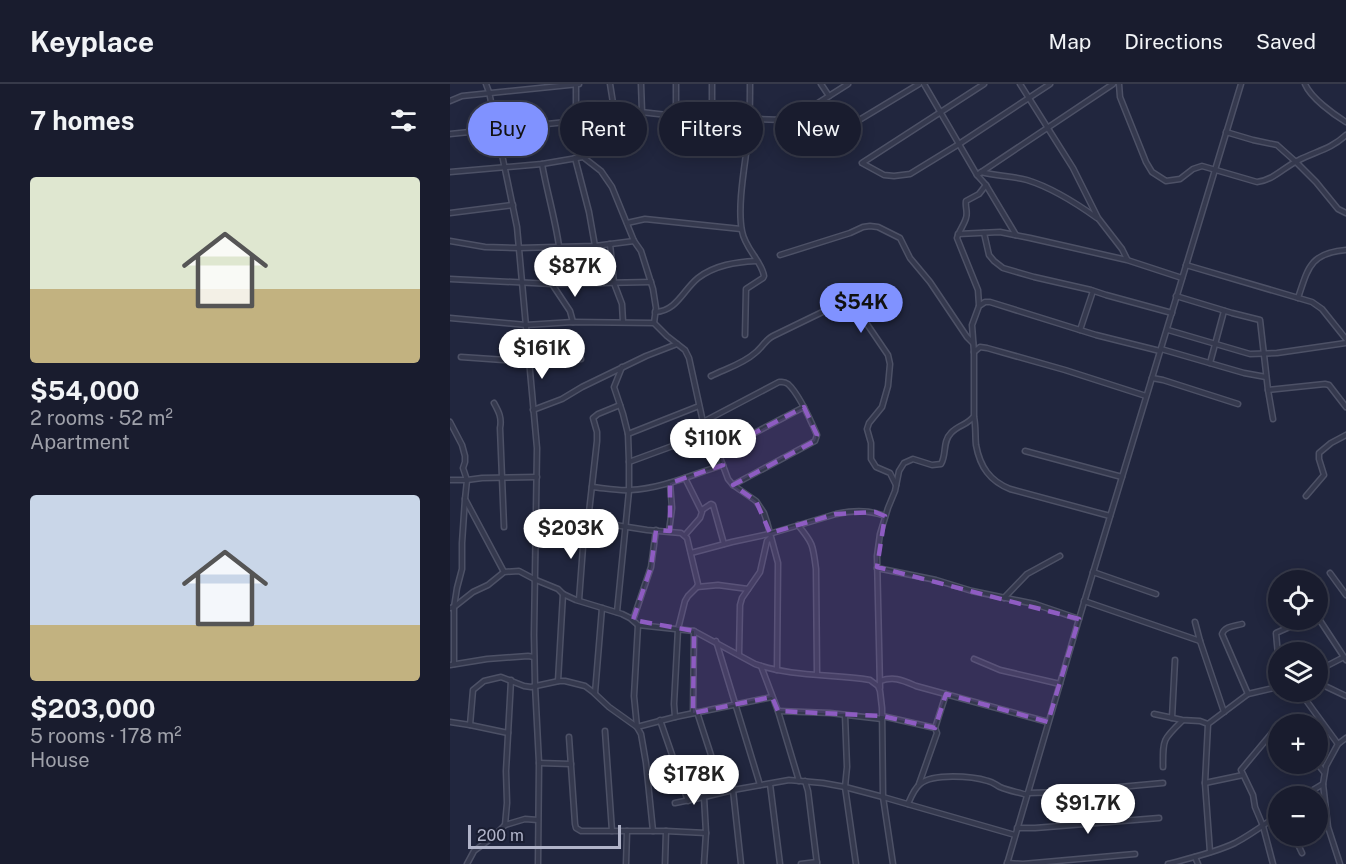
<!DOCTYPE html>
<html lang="en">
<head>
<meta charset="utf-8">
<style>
	body { margin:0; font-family:"Public Sans",sans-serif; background:#26293a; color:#f1f3f6; height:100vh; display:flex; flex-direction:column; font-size:22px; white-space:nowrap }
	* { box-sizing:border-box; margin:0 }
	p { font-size:20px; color:#9fa1aa }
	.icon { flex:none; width:33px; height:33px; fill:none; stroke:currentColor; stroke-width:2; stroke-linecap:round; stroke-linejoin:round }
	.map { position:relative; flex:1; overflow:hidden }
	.sheet { display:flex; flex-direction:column; background:#191c2e; width:450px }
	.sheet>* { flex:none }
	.guide { position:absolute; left:18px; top:18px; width:570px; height:54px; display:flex; gap:12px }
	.controls { position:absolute; left:818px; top:486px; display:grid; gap:12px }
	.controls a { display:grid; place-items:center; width:60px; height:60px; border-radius:50%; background:#191c2e; box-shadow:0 3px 15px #0003,0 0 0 2px #373a4a; font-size:30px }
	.scale { position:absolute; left:18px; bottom:15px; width:153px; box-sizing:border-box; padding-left:6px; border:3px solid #b1b4c9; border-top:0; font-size:16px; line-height:21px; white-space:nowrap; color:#b1b4c9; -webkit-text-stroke:4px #1a1e32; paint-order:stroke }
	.price { position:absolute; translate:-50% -51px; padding:0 14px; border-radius:21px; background:#fff; color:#222; font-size:20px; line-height:39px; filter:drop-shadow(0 2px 3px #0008) }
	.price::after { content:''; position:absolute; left:50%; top:36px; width:18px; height:14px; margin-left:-9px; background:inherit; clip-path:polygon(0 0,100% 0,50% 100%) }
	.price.current { background:#8092ff; color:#111 }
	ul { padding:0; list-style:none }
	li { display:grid; align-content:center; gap:12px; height:318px; padding:0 30px }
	li span { display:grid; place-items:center; height:186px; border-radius:6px; color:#555 }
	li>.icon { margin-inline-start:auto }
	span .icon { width:108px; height:108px; fill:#fffc; stroke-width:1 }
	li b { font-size:26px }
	h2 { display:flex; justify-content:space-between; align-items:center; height:72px; padding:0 30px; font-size:26px }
	.chip { padding:0 21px; border-radius:27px; background:#191c2e; box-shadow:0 3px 15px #0003,0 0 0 2px #373a4a; font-size:21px; line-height:54px }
	.chip.current { background:#8092ff; color:#111 }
	header { display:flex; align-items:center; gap:36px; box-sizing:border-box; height:84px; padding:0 30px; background:#191c2e; border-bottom:2px solid #373a4a }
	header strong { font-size:28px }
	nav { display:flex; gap:33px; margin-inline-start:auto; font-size:21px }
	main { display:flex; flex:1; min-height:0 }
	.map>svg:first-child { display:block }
</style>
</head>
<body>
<header>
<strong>Keyplace</strong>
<nav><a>Map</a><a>Directions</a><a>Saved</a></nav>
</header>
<main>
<section class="sheet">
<h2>7 homes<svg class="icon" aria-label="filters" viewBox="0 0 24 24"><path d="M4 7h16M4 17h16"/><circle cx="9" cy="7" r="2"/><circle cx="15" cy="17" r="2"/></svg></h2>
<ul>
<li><span style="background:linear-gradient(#dfe7d0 60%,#c2b280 0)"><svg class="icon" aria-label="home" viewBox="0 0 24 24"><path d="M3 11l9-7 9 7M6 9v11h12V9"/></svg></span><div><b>$54,000</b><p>2 rooms · 52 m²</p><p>Apartment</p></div></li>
<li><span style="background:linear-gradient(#c9d6e8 70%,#c2b280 0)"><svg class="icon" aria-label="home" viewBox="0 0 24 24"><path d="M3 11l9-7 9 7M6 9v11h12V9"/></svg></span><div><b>$203,000</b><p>5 rooms · 178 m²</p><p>House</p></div></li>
</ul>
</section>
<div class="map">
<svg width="896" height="780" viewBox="0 0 896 780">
	<rect width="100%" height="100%" fill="#21263e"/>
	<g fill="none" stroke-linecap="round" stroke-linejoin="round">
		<g stroke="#4d5166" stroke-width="7">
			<g id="street">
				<path d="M 36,0 L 39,8 L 67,143 L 87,364 L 84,551 L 85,601 L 89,679 L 88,780"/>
				<path d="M 126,0 L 126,56 L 129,66 L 133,73 L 151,87 L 162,103 L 184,157 L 191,167 L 203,205 L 206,224 L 204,239"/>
				<path d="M 191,0 L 192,28"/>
				<path d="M 371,0 L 379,12"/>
				<path d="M 474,0 L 527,91"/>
				<path d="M 534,0 L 412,79 L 434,91 L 444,92 L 460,90 L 509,60 L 600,0"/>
				<path d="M 570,0 L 623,84 L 648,134 L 672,165 L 677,175"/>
				<path d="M 669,0 L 670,13 L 696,78 L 702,88 L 716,97 L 730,95 L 743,85 L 752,82 L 807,98 C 824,96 834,83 849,76 C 867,67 881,65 896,51"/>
				<path d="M 855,0 C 861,14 883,30 896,38"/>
				<path d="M 0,17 L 12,12 L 129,0"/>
				<path d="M 164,25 L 226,32 L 333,36"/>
				<path d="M 357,26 L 398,0"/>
				<path d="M 226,32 L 226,0"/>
				<path d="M 262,33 L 262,0"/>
				<path d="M 776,48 L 803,56 L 827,61 L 846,78 L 866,98 L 888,125 L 896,129"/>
				<path d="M 0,50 L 126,37"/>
				<path d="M 381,53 L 469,0"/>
				<path d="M 129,66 L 164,51 L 164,25 L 160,0"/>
				<path d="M 125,74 L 139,128 L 145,162"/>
				<path d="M 92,80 C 97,108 105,134 109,162"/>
				<path d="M 0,88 L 92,80 L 133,73"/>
				<path d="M 531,88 C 546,92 563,92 577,96 C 603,104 626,119 647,134"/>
				<path d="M 0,129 L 63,121"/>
				<path d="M 177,139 L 195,135 L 291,145"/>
				<path d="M 534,149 L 539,171 L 544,177 L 553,184 L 584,193 L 641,206 L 656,211 L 722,229"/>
				<path d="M 508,150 L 550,148 L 580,154 L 677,176 L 732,194"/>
				<path d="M 566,151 L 536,101 L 527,91 L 663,0"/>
				<path d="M 0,157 L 35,163 L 69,164 L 145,162 L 184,157"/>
				<path d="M 160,160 L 164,199 L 172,220 L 173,238"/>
				<path d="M 330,171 L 400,149 L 413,143 L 420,142 L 428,143 L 450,154 L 460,174 L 480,198 L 517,253 L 523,259"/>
				<path d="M 736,181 L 862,218 L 872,225 L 896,255"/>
				<path d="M 0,195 L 102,200 L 201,198"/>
				<path d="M 102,200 L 120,227 L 123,238"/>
				<path d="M 726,212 L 782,229 L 810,236 L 818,306 L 823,335"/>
				<path d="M 848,214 C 858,184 860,169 896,166"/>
				<path d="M 529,221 L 528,206 L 507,154 C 509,147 514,141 516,134 C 518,128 515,123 516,117 L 529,110 L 536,101"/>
				<path d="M 205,228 C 227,227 233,206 248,194 C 265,181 286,178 306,177"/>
				<path d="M 0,234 L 76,241 L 123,238 L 204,239 L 217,252 L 235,266 L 239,274 L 253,338 L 268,368 L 278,395 L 283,401 L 306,417 L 314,429 L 317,438 L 328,479 L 327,586"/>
				<path d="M 630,246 L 643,207"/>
				<path d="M 718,246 L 800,270 L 827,269 L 896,259"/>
				<path d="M 295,251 L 296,205 L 313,194 L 314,192 C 312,177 295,165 292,147 C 287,122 295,81 298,55 C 300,37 300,18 300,0"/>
				<path d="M 711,265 L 794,289 L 816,293"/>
				<path d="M 524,268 L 530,263 L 537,264 L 615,286 L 696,312"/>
				<path d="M 11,273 L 69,277 L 131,275"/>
				<path d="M 760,279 L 774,227"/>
				<path d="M 261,292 C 275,285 293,280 305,269 C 312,264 315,256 323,252 L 393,218 L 402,218 L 438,271 L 440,280 L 438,302 L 432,323 L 419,339 L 417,345 L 421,359 L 421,375 L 426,383 L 440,389 L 446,401"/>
				<path d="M 702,294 L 713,296 L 788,320"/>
				<path d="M 818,306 L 875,300 L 879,301 L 896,323"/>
				<path d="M 44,319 C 49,328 52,334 50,344 L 54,443"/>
				<path d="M 83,326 L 112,315 L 132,303 L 196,272 L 227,260"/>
				<path d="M 524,333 C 526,342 525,352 526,361 C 530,383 540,397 560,405 L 660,432"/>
				<path d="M 0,338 L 12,361 L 15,372 L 15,378 L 13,384 L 17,396 L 15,415 L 54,488"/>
				<path d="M 253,338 L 329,298 C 333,298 334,297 338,300 C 348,309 361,337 367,351 L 365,357 L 283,401"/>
				<path d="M 178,350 L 249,322"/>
				<path d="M 575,367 L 672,393"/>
				<path d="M 268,368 L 354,323"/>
				<path d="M 179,378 L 258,349"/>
				<path d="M 0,396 L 17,396 L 32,394 L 87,393"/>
				<path d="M 142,403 C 154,404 168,407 180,406 C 212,405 243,390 273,381"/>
				<path d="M 856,412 L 874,391 L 869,375 L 869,369 L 881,359 L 896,351"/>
				<path d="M 252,426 L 261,420 L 263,421 L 274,460"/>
				<path d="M 87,432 L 113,433 L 197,446 L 231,449 L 237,454 L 248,500 L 247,503 L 238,512 L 235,517 L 228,545 L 224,620 L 225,633"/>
				<path d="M 138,437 L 147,357 L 147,348 L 143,334 L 148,330 L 170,321"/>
				<path d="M 348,441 C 363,459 363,461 366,485 L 367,590"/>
				<path d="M 219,447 L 222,424 L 220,399"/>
				<path d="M 235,451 L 250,434 L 252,428 L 235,394"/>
				<path d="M 241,469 L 282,458 L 319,450 L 386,430 C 403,426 420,426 435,432"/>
				<path d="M 427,484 L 486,496 L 522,507 L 585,520 L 629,535"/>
				<path d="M 643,488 L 706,510"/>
				<path d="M 880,489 L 896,511"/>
				<path d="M 247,503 L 268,501 L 298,505"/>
				<path d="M 554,514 L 577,490 L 610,472"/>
				<path d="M 129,516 L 135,436"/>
				<path d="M 634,517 L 750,557"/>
				<path d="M 0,524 L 4,523 L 23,508 L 38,501 L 54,488 L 69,487 L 86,496 L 108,505 L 113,510 L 126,516 L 172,530 L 180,534 L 188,541 L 244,547 L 305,580 C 342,593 382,590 420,596 L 428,602 L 430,607 L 432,624 L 433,713 L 443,780"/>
				<path d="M 167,528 L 179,407 L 179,378 L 178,350 L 173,330 L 164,303 L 172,283"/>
				<path d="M 867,532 L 894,573"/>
				<path d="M 183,536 L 201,483 L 206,446"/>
				<path d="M 745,538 L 750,557 L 774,628"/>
				<path d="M 792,540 C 785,542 775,542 772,550 L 798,610"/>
				<path d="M 188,541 L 184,612 L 187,643 L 191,650 L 196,679 L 203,747"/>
				<path d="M 266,557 L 310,701"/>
				<path d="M 289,570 L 290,521 L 292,514 L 310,488 L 317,457 L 320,454"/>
				<path d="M 828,571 L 826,549 L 855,536"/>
				<path d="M 524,575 L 550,586 L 610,600"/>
				<path d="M 4,580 L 4,523 L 7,504 L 12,485 L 12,459 L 15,415"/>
				<path d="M 0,581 L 37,575 L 78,572 L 84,573"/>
				<path d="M 311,582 L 328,627 L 349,697"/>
				<path d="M 867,587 L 894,573 L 896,576"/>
				<path d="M 108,597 L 113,510"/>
				<path d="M 430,597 C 444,592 452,596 466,602 L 598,638"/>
				<path d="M 877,603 L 896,612"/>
				<path d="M 430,604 L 427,472 L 430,450 L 438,424 L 445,407 L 449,387 L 454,379 L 463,375 L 482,381 L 491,380 C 497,370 492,358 501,349 C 508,341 518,341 524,332 L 524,268 L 522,241 L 529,222 L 535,218 L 540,218 L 646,251 L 710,267"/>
				<path d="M 850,608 L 888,660"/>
				<path d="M 145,609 L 152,524"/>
				<path d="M 328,627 L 380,629 L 432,635"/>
				<path d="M 247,628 L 273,708"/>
				<path d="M 243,629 L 244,547"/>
				<path d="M 704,630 L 732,636 L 750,637 L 758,640"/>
				<path d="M 395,631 L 397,683 L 395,703 L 406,780"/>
				<path d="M 432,632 L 485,644 L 487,649 L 469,700"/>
				<path d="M 722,634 L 725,576"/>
				<path d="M 210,636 L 238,717"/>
				<path d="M 0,638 L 20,641 L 23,606 L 34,597 L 51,593 L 74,602 L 81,603 L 109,597 L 115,597 L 135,602 L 143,608 L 159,623 L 187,643 L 225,633 L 322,613"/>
				<path d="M 20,641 L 58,649"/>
				<path d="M 485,644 L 496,610"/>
				<path d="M 155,647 L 162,747"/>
				<path d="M 119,653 L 125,740 L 126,744 L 131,747 L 216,747 L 256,749 L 254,713 L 283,706 L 339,696 L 373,699 L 395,703 L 433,713 L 565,751"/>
				<path d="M 89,679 L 121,680"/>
				<path d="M 867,679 L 874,688"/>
				<path d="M 713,683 C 713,656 712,656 732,637"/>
				<path d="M 355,697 L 358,707 L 367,780"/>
				<path d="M 755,699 L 793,691"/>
				<path d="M 320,700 L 330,780"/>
				<path d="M 283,706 L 291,780"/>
				<path d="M 578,709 L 616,708 L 713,699"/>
				<path d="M 853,712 L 873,700"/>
				<path d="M 225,719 L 254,713"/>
				<path d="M 458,720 C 461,713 464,705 470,700 C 483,689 522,692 538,697 C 543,698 546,701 550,703 C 559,707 568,708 577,711"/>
				<path d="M 55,741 L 57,719 L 56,687 L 61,596"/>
				<path d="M 567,744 L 585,744 L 709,734"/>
				<path d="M 844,752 L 852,769"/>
				<path d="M 760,768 L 755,699 L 758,640 L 798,610 L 828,603"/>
				<path d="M 745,773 L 748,780"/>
				<path d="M 557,779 L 573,780 L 685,770"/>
				<path d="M 17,780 L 24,767 L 42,754 L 55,741 L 75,735 L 88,736"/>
				<path d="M 176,780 L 177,747"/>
				<path d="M 215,780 L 216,747"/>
				<path d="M 254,780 L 256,749"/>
				<path d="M 351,780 L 367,778"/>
				<path d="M 557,780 L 629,535 L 791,0"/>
				<path d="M 718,780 C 740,774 764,769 785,759 C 800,751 814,741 828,731"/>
				<path d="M 823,780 L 813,742 L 805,723 L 803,711 L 791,686 L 821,650 L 828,645"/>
				<path d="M 890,780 L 878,743 L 873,700 L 876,682 L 888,660 L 896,654"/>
			</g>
		</g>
		<use href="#street" stroke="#35394e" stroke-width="4"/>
	</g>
	<path fill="#8e5cc2" fill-opacity="0.2" stroke="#8e5cc2" stroke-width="4.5" stroke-dasharray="12 8" stroke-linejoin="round" d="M 354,323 L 367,351 L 365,357 L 283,401 L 306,417 L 320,449 L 386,430 L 425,428 L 435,432 L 427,483 L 629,535 L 598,638 L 496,610 L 485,644 L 432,632 L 328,627 L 322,613 L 243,629 L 244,547 L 183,536 L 201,483 L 206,446 L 220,447 L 220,399 L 273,381 L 268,368 Z"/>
</svg>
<div class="controls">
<a><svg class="icon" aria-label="locate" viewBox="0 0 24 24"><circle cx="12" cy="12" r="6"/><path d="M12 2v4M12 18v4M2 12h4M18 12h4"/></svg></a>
<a><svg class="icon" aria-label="layers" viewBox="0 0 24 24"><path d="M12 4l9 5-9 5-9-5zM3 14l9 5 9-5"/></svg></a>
<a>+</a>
<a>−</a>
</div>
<div class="scale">200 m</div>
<b class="price" style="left:125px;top:214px">$87K</b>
<b class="price current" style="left:411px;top:250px">$54K</b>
<b class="price" style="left:92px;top:296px">$161K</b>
<b class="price" style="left:263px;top:386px">$110K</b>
<b class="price" style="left:121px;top:476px">$203K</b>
<b class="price" style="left:244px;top:722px">$178K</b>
<b class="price" style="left:638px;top:751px">$91.7K</b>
<div class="guide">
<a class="chip current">Buy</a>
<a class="chip">Rent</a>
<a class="chip">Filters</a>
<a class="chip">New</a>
</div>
</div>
</main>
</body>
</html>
